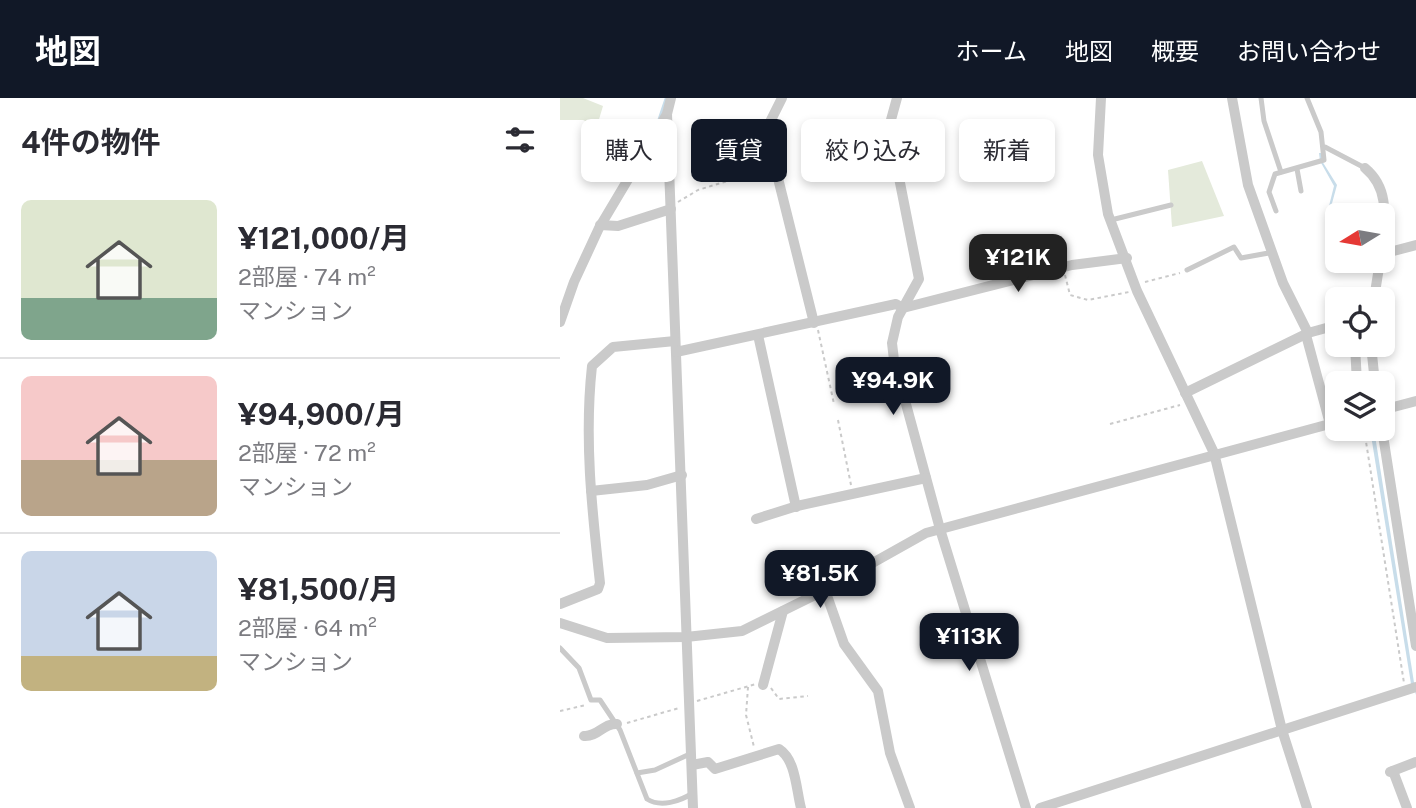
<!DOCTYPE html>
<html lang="ja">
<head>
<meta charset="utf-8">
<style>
	body { margin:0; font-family:"Public Sans","Noto Sans JP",sans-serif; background:#f7f7f7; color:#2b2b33; height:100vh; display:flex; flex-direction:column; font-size:26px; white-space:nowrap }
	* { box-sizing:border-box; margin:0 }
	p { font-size:23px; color:#7c7c81 }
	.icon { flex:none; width:38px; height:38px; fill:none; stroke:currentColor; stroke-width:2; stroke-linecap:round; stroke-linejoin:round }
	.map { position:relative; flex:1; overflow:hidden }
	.panel { display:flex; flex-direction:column; background:#fff; width:560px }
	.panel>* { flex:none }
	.banner { position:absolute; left:21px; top:21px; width:665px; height:63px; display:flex; gap:14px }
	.needle { width:46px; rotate:259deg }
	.fabs { position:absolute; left:765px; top:105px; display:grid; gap:14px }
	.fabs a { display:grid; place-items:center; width:70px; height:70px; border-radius:10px; background:#fff; box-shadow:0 4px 10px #0003; font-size:35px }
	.price { position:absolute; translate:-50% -60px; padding:0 16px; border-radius:14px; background:#111827; color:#fff; font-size:23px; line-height:46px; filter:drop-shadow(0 2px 4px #0008) }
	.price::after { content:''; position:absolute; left:50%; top:42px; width:21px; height:16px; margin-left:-10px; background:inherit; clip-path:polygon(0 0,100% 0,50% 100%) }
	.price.selected { background:#222; color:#fff }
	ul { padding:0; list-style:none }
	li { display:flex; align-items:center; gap:21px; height:175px; padding:0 21px }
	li+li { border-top:2px solid #e1e1e2 }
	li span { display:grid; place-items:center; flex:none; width:196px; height:140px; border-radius:10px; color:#555 }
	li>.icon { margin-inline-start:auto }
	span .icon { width:84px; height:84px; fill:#fffc; stroke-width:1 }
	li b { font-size:30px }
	h2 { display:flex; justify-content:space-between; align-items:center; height:84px; padding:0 21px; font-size:30px }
	.tag { padding:0 24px; border-radius:10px; background:#fff; box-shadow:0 4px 10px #0003; font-size:24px; line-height:63px }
	.tag.selected { background:#111827; color:#fff }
	header { display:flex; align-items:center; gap:42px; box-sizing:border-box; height:98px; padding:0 35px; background:#111827; color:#fff }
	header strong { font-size:33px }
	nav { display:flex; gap:38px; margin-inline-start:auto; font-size:24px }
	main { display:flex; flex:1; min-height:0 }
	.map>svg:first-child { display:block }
</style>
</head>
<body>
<header>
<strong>地図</strong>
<nav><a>ホーム</a><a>地図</a><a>概要</a><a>お問い合わせ</a></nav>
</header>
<main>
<section class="panel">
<h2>4件の物件<svg class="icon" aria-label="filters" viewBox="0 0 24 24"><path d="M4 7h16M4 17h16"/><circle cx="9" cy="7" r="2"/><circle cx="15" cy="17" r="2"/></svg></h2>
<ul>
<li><span style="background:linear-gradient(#dfe7d0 70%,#7fa58c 0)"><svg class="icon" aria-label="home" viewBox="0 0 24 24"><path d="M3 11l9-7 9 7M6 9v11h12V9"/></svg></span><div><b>¥121,000/月</b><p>2部屋 · 74 m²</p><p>マンション</p></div></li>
<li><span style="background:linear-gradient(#f6c9c9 60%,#b9a48a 0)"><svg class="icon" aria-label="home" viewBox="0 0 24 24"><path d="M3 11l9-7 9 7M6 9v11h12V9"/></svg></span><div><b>¥94,900/月</b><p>2部屋 · 72 m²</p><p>マンション</p></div></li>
<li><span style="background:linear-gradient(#c9d6e8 75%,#c2b280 0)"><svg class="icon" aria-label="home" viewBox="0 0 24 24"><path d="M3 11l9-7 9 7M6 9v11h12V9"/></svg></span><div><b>¥81,500/月</b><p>2部屋 · 64 m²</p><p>マンション</p></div></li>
</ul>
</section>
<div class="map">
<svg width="856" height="710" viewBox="0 0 856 710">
	<rect width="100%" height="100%" fill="#fff"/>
	<g fill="#e4eadb">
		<path d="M 0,0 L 23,0 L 43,8 L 37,28 L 23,22 L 0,22 Z"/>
		<path d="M 642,63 L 664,118 L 612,129 L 608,72 Z"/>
	</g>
	<g fill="#c8ddea">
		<path d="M 759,55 L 762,55 L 762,63 L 777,87 L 768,120 L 777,144 L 766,120 L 774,88 L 760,63 Z"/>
		<path d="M 810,331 L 814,331 L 856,597 L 851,586 Z"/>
	</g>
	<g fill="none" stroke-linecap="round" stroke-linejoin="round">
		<path stroke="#c8ddea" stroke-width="2.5" d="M 71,68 L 99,21 L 106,0"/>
		<g stroke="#cacaca" stroke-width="2" stroke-dasharray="3.5 3.5" stroke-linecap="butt">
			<path d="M 118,104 L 138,92 L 207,71"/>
			<path d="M 505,177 L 510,197 L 528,202 L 569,194"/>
			<path d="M 585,184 L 620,175"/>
			<path d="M 258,232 L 274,306"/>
			<path d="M 278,322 L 291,387"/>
			<path d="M 550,326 L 620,307"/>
			<path d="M 804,331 L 844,585"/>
			<path d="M 188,589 L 186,617 L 194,649"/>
			<path d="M 211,590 L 219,601 L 248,598"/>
			<path d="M 137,603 L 196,586"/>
			<path d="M 0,613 L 26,607"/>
			<path d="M 67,625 L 119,610"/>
		</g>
		<g stroke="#cacaca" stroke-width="5">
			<path d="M 701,0 L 704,23 L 721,74"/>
			<path d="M 765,49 L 805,70"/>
			<path d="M 737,71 L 741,93"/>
			<path d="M 716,113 L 709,94 L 715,76 L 764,62 L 761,34 L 747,0"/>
			<path d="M 551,122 L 611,107"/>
			<path d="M 627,172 L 674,149 L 681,160 L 714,154"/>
			<path d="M 0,550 L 19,570 L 31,602 L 40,602 L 60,632 L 87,701 C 101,710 120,703 133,695"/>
			<path d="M 77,675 L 95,672 L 132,655"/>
		</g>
		<g stroke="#cacaca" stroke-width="10">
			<path d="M 111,0 L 107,16 L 133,710"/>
			<path d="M 222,0 L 206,32 L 254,225"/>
			<path d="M 337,0 L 329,29 L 359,181 L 338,219 L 332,245 L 334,262 L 380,431 L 466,710"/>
			<path d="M 541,0 L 538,57 L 548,116 L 577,193 L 654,355 L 722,632 L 747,710"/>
			<path d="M 672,0 L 688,87 L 723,185 L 748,235"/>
			<path d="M 805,70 C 829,90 825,117 822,146"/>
			<path d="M 40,127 L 58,128 L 111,111"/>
			<path d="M 822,156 L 856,147"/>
			<path d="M 814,201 L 820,163"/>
			<path d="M 0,224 L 14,184 L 39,130 L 107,16"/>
			<path d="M 198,237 L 236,409"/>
			<path d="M 746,237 L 770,326"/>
			<path d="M 795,247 L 797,285"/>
			<path d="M 811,247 L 815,285"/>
			<path d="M 116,254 L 336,206 L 343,210 L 512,167 L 567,160"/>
			<path d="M 625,295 L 748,235 L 777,227"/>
			<path d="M 822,312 L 856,303"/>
			<path d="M 822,331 L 856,548"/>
			<path d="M 31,393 L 87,387 L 122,377"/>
			<path d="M 196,421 L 237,408 L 366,380"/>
			<path d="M 265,492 L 284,546 L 318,593 L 330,655 L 350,710"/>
			<path d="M 0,506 L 38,491 L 40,485 C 32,412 24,341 32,268 L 53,249 L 115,243"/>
			<path d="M 0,525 L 47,540 L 126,539 L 182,533 L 259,495 L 366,435 L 777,324"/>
			<path d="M 203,587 L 223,513"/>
			<path d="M 24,638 C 38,639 43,625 57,626"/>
			<path d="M 132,667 L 148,664 L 155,671 L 219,651 C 236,662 236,691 241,710"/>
			<path d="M 833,673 L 847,710"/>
			<path d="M 830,674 L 856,664"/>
			<path d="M 480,710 L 856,589"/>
		</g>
	</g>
</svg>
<div class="fabs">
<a><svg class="needle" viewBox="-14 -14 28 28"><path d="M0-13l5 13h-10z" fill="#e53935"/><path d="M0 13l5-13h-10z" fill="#7c7c81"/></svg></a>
<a><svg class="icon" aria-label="locate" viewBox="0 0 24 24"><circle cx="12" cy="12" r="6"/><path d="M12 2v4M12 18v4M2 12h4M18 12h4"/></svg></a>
<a><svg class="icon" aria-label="layers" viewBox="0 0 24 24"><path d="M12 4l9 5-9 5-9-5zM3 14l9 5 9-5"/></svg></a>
</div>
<b class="price selected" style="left:458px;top:196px">¥121K</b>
<b class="price" style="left:333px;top:319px">¥94.9K</b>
<b class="price" style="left:260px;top:512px">¥81.5K</b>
<b class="price" style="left:409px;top:575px">¥113K</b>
<div class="banner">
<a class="tag">購入</a>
<a class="tag selected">賃貸</a>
<a class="tag">絞り込み</a>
<a class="tag">新着</a>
</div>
</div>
</main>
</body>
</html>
